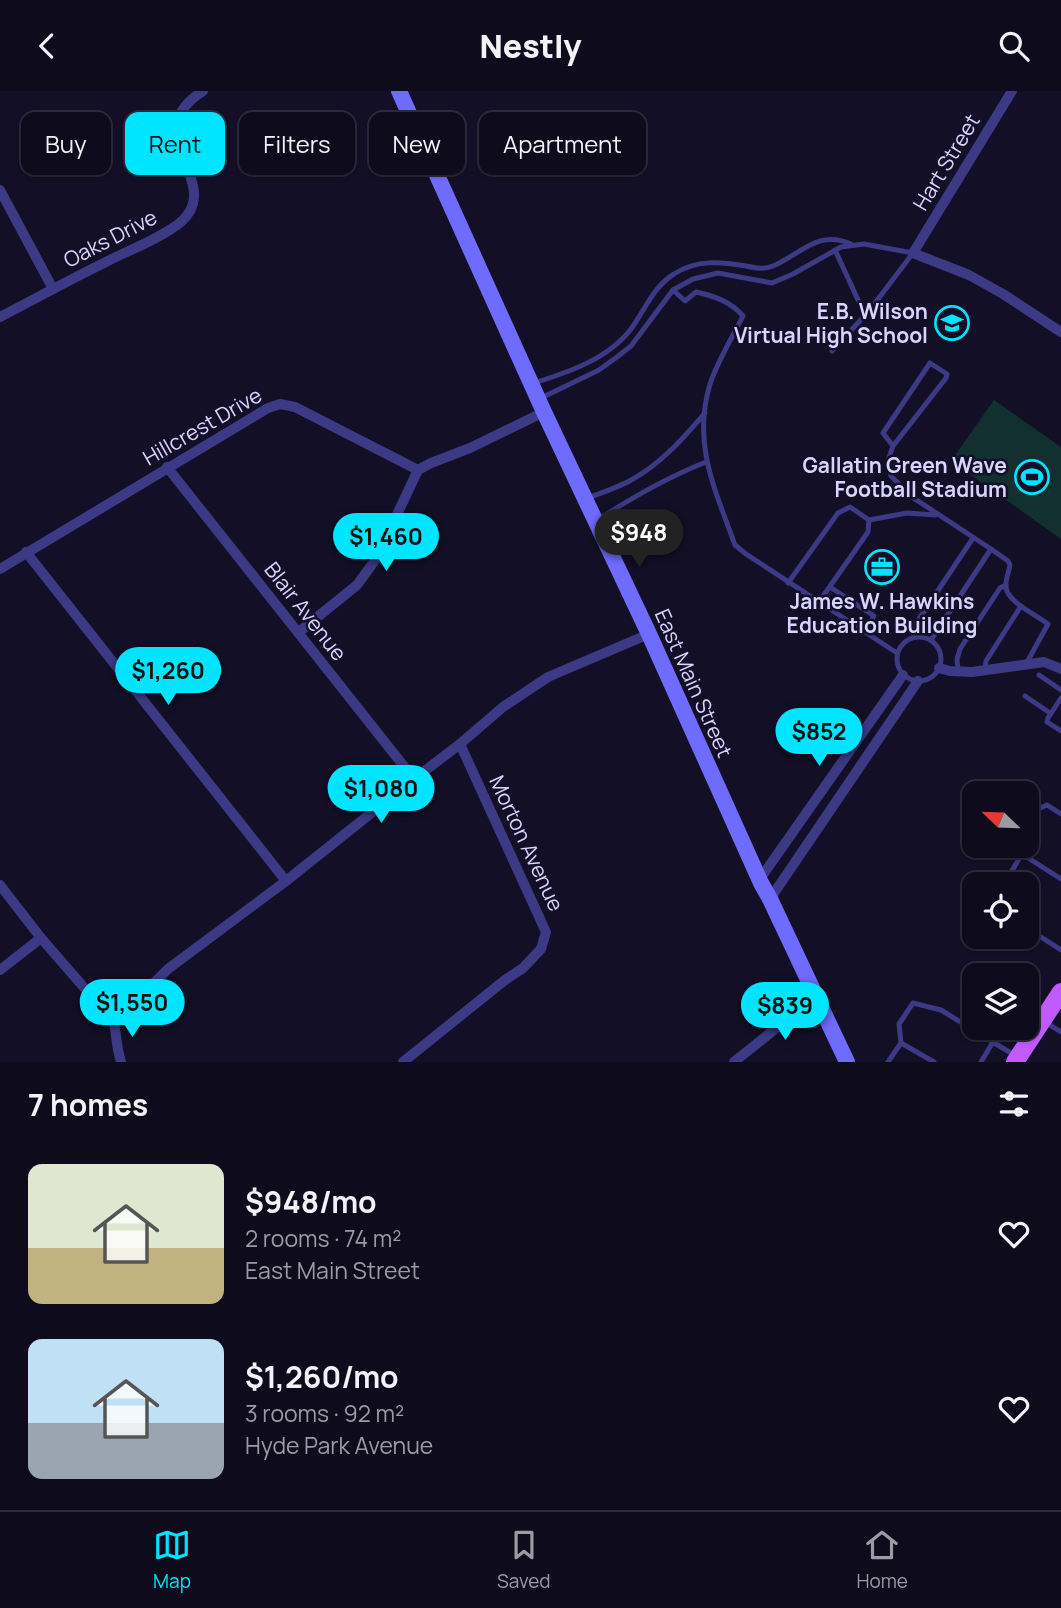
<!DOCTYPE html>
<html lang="en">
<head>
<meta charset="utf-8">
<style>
	body { margin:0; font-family:Manrope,sans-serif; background:#1c1929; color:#f1f3f6; height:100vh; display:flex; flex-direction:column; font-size:26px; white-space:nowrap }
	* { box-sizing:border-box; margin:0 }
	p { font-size:23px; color:#9b9ba3 }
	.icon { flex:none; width:38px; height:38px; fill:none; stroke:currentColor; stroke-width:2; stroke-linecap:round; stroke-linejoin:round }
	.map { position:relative; height:971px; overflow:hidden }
	.details { display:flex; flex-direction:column; background:#0e0b1c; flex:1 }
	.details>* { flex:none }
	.guide { position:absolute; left:21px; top:21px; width:700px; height:63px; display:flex; gap:14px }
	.needle { width:46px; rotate:293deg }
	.fabs { position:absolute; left:962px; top:690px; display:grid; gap:14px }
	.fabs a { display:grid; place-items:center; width:77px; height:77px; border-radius:14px; background:#0e0b1c; box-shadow:0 2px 5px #0004,0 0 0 2px #2e2b3b; font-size:35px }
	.price { position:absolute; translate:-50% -60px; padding:0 16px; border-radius:24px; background:#00e5ff; color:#111; font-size:23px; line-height:46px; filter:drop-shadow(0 2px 4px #0008) }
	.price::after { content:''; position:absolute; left:50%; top:42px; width:21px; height:16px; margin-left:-10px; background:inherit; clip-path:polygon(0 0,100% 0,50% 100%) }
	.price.active { background:#222; color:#fff }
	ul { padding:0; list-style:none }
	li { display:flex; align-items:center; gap:21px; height:175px; padding:0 28px }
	li span { display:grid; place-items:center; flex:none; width:196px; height:140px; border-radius:14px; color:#555 }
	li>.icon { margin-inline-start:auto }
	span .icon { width:84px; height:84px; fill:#fffc; stroke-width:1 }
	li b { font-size:30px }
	h2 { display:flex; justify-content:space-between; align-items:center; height:84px; padding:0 28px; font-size:30px }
	.tag { padding:0 24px; border-radius:14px; background:#0e0b1c; box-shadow:0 2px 5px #0004,0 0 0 2px #2e2b3b; font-size:24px; line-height:63px }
	.tag.active { background:#00e5ff; color:#111 }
	header { display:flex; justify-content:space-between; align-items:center; height:91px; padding:0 28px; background:#0e0b1c; font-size:32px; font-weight:800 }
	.menu { display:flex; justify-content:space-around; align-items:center; height:98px; border-top:2px solid #2e2b3b; background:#0e0b1c; font-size:19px; color:#9b9ba3 }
	.menu a { display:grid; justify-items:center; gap:4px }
	.menu .active { color:#00e5ff }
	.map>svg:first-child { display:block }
</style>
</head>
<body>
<header><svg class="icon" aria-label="back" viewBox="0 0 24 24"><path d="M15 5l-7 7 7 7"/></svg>Nestly<svg class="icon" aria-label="search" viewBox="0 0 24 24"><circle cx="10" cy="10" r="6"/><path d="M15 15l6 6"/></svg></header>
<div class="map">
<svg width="1061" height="971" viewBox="0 0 1061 971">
	<rect width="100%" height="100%" fill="#130f26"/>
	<path fill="#12302f" d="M 994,309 L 1061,356 L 1061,448 L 951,370 Z"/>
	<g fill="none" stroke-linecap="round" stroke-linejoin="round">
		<g stroke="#3d3a85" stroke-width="5">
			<path d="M 835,159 L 865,224"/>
			<path d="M 673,199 L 685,210 L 696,201 C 714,205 730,210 743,225 C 732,247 718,269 710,293 C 692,353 715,398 735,454 L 746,463 L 897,562"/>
			<path d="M 534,292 C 569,281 608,268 631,238 C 645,219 653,196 674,183 C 697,168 721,171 746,175 C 755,177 764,179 773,175 C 801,163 818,138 851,153"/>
			<path d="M 541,307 L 599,279 L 617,266 L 631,255 L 673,199 L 693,188 L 718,182 L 772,192 L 793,183 L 841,156 L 864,153 L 913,162 L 869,220 L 832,260"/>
			<path d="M 893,355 L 883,342 L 930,272 L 947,283 L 946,287 L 893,355 L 888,369 L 891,385 L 912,406 L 991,458 L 931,549"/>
			<path d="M 588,407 C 603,401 620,396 633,388 C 662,372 684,346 705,322"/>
			<path d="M 599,428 C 633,406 668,386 706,371"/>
			<path d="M 869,429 L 907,422 L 935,424"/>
			<path d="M 991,458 L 1008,470 L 1010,474 C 1009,481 1005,489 1006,496 C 1007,511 1037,524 1048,533 L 1026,573"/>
			<path d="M 788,492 L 838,422 L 850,416 L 869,429 L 868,441 L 819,511"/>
			<path d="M 830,496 L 874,525 L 864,541"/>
			<circle cx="919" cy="568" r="22"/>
			<path d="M 915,546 L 913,542 L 915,534 L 973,447"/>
			<path d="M 985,578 L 986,570 L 1021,515"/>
			<path d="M 958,580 L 957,568 L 960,558 L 1000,497 L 1006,494"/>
			<path d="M 1039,584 L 1061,599"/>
			<path d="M 1025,605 L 1050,622"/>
			<path d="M 1061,607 L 1048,627 L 1047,631 L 1061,640"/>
			<path d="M 1027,723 L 1047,714 L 1061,723"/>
			<path d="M 1004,793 L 1022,763 L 1061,788"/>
			<path d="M 1027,837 L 1061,859"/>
			<path d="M 1045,931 L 1061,941"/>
			<path d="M 901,952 L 934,971"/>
			<path d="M 888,971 L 901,952 L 899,933 L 913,912 L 941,919 L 1014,964"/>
			<path d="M 981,971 L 993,951"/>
		</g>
		<g stroke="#3d3a85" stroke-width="10">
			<path d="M 1012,0 L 913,162 L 969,184 L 1003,203 L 1061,241"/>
			<path d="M 0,99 L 53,198"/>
			<path d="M 0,226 C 35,208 69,189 104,172 C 125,161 152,151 171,138 C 178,134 186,127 190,120 C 211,83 140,40 203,0"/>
			<path d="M 167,376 L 414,688"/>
			<path d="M 26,461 L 286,790"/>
			<path d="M 0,478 L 268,317 L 280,313 L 295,316 L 418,379 L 431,372 L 470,357 L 544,321"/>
			<path d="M 299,541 L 357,494 L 376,468 L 418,379"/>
			<path d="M 939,577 L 950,580 L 972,581 L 1044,571 L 1061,578"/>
			<path d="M 760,788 L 903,584"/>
			<path d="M 0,794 L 41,847 L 114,931"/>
			<path d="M 770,808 L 918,590"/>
			<path d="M 0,879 L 41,847"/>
			<path d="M 114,931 L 168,878 L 286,790 L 414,688 L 460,653 L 503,616 L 548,586 L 649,543"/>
			<path d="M 114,931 L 118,959 L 121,971"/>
			<path d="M 403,971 L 505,889 L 523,877 L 541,858 L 546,841 L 460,653"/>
			<path d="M 734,971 L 816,905"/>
		</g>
		<path stroke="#6f6bff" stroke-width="16" d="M 399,0 L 544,321 L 649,543 L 761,792 L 770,808 L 847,971"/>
		<path stroke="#c25bff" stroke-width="18" d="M 1015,971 L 1061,901"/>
	</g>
	<defs>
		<g id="school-ring" transform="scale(1.75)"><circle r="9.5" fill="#130f26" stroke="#00e5ff" stroke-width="1.5"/><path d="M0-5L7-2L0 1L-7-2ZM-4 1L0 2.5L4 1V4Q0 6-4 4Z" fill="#00e5ff"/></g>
		<g id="stadium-ring" transform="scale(1.75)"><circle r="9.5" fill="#130f26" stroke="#00e5ff" stroke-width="1.5"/><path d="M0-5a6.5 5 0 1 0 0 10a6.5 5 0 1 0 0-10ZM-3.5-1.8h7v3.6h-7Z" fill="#00e5ff"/></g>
		<g id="office-ring" transform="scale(1.75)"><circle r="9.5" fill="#130f26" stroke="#00e5ff" stroke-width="1.5"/><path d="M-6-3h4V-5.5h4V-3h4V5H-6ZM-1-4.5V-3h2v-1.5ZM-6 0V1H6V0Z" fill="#00e5ff"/></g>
	</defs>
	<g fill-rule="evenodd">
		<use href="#school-ring" x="952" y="232"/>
		<use href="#stadium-ring" x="1032" y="386"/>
		<use href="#office-ring" x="882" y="476"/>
	</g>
	<g text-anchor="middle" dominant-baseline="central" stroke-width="5" stroke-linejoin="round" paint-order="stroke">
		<g font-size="21" fill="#d9d4ff" stroke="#130f26">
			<text transform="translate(946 71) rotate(-59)">Hart Street</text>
			<text transform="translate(110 147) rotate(-27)">Oaks Drive</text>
			<text transform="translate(202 335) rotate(-30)">Hillcrest Drive</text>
			<text transform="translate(306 520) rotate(52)">Blair Avenue</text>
			<text transform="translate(694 592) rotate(66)">East Main Street</text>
			<text transform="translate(527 752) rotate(65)">Morton Avenue</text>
		</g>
		<g font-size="21" font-weight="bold" fill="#d9d4ff" stroke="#130f26" text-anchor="end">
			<text x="928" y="220">E.B. Wilson<tspan x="928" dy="24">Virtual High School</tspan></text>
			<text x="1007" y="374">Gallatin Green Wave<tspan x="1007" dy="24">Football Stadium</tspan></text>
			<text x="882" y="510" text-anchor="middle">James W. Hawkins<tspan x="882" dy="24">Education Building</tspan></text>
		</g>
	</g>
</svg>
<div class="fabs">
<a><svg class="needle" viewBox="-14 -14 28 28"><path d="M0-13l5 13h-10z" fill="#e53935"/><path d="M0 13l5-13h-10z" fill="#9b9ba3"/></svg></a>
<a><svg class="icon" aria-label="locate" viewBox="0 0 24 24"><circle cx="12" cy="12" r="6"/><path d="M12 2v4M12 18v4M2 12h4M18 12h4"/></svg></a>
<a><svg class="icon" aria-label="layers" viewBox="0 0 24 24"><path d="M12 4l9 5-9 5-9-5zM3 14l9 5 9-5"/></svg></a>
</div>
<b class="price active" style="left:639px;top:478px">$948</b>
<b class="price" style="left:386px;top:482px">$1,460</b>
<b class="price" style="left:168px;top:616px">$1,260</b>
<b class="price" style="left:819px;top:677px">$852</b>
<b class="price" style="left:381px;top:734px">$1,080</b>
<b class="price" style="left:132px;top:948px">$1,550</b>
<b class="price" style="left:785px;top:951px">$839</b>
<div class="guide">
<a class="tag">Buy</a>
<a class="tag active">Rent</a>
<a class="tag">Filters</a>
<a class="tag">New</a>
<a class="tag">Apartment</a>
</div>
</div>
<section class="details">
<h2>7 homes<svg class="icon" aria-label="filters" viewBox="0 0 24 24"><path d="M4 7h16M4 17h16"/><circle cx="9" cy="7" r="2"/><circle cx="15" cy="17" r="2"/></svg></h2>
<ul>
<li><span style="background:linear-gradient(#dfe7d0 60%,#c2b280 0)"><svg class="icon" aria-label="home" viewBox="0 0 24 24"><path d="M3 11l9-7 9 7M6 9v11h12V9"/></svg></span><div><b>$948/mo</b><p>2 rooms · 74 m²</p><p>East Main Street</p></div><svg class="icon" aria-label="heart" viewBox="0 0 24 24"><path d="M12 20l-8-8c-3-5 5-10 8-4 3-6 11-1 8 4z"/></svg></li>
<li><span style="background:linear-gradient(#bfe0f5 60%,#9aa5b1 0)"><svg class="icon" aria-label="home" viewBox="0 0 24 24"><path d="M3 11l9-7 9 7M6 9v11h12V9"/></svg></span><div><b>$1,260/mo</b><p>3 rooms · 92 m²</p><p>Hyde Park Avenue</p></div><svg class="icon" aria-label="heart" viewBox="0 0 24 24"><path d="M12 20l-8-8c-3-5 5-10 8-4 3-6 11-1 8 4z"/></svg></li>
</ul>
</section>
<nav class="menu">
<a class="active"><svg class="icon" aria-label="map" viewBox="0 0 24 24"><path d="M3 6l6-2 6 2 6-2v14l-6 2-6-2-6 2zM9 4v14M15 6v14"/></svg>Map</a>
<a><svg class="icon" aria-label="saved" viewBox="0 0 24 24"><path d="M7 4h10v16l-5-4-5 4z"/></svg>Saved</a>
<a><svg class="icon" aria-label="home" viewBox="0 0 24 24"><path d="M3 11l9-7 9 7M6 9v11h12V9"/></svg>Home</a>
</nav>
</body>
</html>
